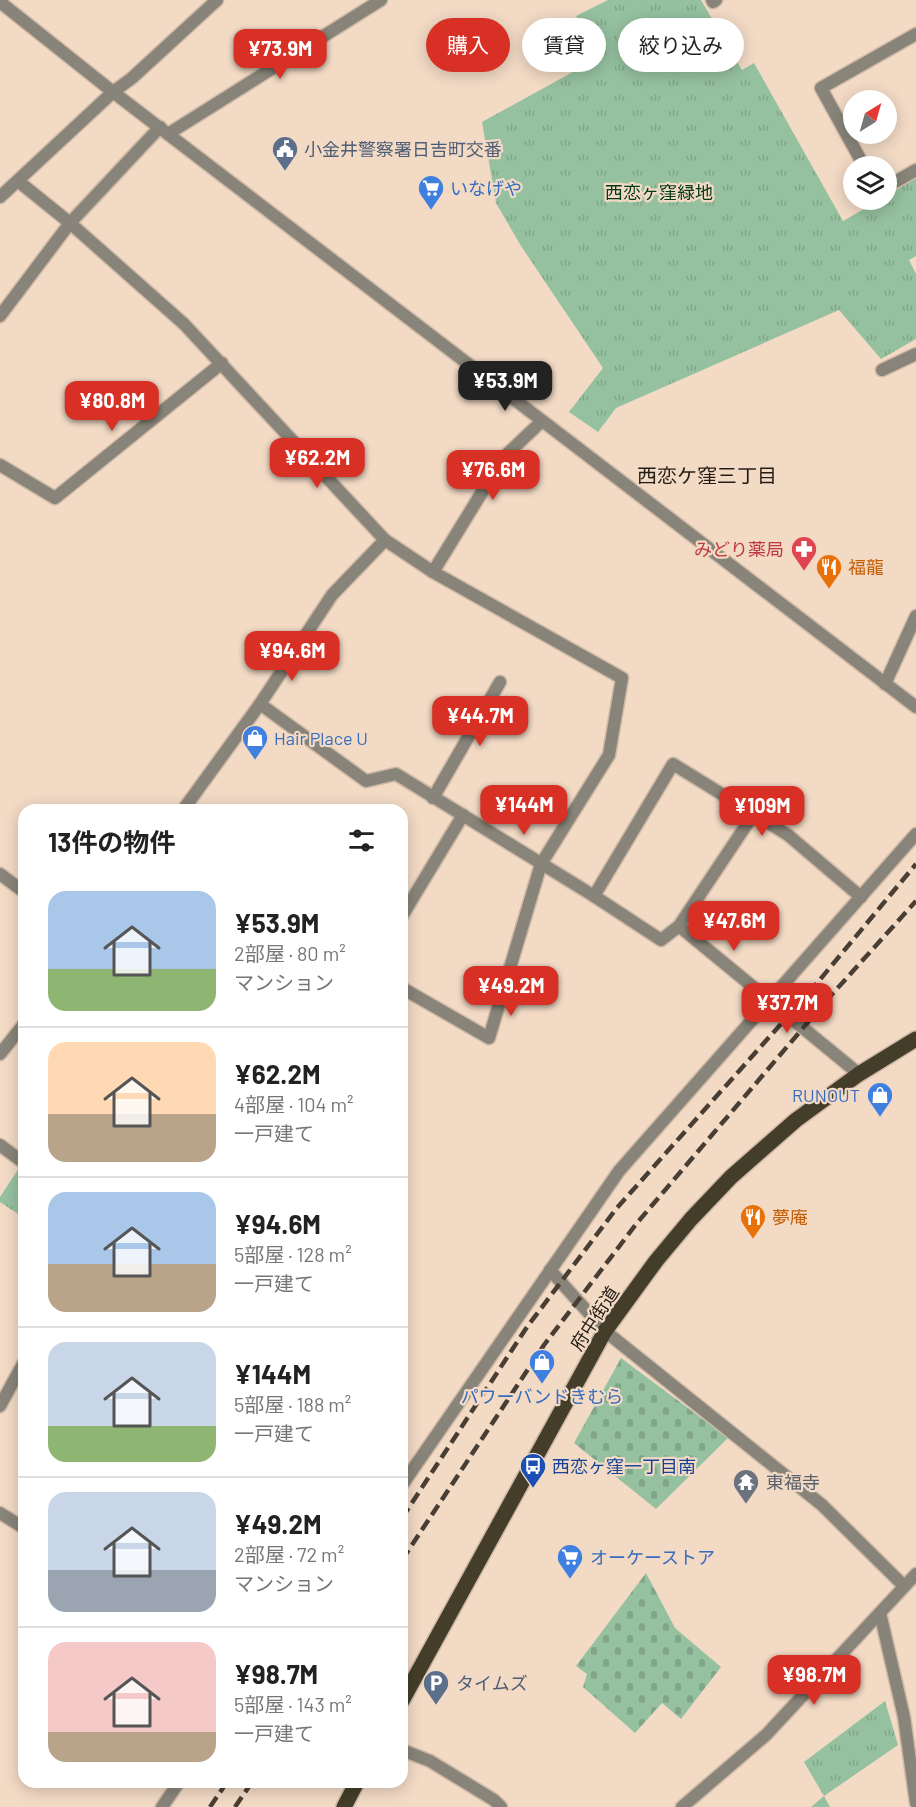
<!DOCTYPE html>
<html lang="ja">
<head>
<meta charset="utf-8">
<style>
	body { margin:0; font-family:Barlow,"Noto Sans JP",sans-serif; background:#f2f2f2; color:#222; height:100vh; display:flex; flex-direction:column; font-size:22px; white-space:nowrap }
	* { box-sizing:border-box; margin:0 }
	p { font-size:20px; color:#767676 }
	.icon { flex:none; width:33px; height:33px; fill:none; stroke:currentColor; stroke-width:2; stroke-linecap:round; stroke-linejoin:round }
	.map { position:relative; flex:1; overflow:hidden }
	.details { position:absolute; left:18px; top:804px; width:390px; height:984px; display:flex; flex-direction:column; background:#fff; border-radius:18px; box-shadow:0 3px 15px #0003 }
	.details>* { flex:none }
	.guide { position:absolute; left:426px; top:18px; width:399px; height:54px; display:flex; gap:12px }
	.needle { width:39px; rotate:37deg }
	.fabs { position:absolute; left:843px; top:90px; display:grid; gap:12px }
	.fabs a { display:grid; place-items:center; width:54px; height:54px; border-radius:50%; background:#fff; box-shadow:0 3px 15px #0003; font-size:30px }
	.price { position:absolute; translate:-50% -51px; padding:0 14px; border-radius:12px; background:#d93025; color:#fff; font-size:20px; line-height:39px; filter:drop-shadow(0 2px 3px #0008) }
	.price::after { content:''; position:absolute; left:50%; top:36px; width:18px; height:14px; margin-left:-9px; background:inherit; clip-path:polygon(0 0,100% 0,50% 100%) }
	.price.selected { background:#222; color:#fff }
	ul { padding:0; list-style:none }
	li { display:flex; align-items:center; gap:18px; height:150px; padding:0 30px }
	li+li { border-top:2px solid #e0e0e0 }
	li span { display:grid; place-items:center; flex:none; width:168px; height:120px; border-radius:18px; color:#555 }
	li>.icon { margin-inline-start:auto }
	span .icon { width:72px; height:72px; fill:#fffc; stroke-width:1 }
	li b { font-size:26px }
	h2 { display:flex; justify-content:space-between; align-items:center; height:72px; padding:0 30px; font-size:26px }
	.pill { padding:0 21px; border-radius:27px; background:#fff; box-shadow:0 3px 15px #0003; font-size:21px; line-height:54px }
	.pill.selected { background:#d93025; color:#fff }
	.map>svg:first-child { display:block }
</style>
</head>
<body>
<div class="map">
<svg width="916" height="1807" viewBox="0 0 916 1807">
	<defs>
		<pattern id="cemetery-stones" width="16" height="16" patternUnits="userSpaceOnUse" patternTransform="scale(1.5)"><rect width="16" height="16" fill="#95c1a0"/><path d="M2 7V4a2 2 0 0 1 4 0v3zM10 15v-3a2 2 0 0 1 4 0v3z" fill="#80a589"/></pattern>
		<pattern id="park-tufts" width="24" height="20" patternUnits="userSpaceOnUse" patternTransform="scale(1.5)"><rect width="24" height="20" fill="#95c1a0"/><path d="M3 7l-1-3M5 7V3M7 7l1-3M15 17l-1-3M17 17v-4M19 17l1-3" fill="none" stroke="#80a589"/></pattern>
	</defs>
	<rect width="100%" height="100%" fill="#f2dac5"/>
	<g fill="url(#cemetery-stones)">
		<path d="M 621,1358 L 728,1438 L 656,1509 L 574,1443 Z"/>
		<path d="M 646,1573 L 675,1628 L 721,1667 L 681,1719 L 662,1703 L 635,1733 L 583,1687 L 587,1674 L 576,1666 Z"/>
	</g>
	<g fill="url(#park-tufts)">
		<path d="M 608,0 L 701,0 L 742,70 L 754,63 L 843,221 L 880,200 L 886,200 L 887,196 L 916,178 L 916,256 L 909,260 L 916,274 L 916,339 L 881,359 L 839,310 L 616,408 L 598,432 L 569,412 L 603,368 L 521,246 L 496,203 L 482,122 L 598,58 L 576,16 Z"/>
		<path d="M 23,1162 L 24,1163 L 24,1218 L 0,1202 L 0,1197 Z"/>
		<path d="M 885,1701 L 898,1745 L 824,1796 L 830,1807 L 811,1807 L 824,1796 L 804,1762 Z"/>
	</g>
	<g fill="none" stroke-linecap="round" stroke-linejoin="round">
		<g stroke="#cdb8a5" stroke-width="15">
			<g id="minor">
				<path d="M 712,0 L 713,2 L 716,0"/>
				<path d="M 168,134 L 381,0"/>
				<path d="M 864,166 L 821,88 L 916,34"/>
				<path d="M 18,181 L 70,223 L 184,324 L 385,540 L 433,572 L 622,678 L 609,755 L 541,864 L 489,1038 L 402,988"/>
				<path d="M 886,187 L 916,170"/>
				<path d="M 0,197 L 113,92 L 132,78 L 217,0"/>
				<path d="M 0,316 L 70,223 L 160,127"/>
				<path d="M 882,370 L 916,354"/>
				<path d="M 0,465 L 55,498 L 222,363"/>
				<path d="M 433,572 L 503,458 L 542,421"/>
				<path d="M 885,684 L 916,616"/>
				<path d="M 260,704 L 366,781 L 396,774 L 594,896 L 661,940 L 679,926 L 753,815"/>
				<path d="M 433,798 L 500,682"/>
				<path d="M 183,810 L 260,704 L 332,595 L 385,540"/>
				<path d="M 0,874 L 24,892"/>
				<path d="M 594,896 L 673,764 L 788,835 L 861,897"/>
				<path d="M 402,916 L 463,815"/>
				<path d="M 679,926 L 859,1074"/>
				<path d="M 0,1054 L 24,1024"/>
				<path d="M 0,1145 L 24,1163"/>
				<path d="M 550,1270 L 605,1331 L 822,1505 L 904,1586"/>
				<path d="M 0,1406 L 24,1362"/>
				<path d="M 402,1485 L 619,1171 L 916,834"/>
				<path d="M 0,1513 L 24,1528"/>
				<path d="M 880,1613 L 904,1717 L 916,1803"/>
				<path d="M 402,1750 L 430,1761 L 494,1800 L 501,1807"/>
				<path d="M 162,1807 L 179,1782"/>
				<path d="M 682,1807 L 766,1735 L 916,1574"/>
			</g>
		</g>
		<g stroke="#cdb8a5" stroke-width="15">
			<path id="tertiary" d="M 0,2 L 113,92 L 916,707"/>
		</g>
		<g stroke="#cdb8a5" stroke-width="18">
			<g id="primary">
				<path d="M 402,1701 L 605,1331 L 656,1261 L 691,1219 L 731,1177 L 796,1120 L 859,1074 L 916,1039"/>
				<path d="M 344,1807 L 357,1782"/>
			</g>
		</g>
		<use href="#minor" stroke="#888479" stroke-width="12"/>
		<use href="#tertiary" stroke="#888479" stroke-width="12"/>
		<use href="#primary" stroke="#433d29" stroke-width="15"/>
		<g stroke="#493e34" stroke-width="4.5" stroke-dasharray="12 6" stroke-linecap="butt">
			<path d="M 402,1518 L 527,1327 L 616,1209 L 813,988 L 916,864"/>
			<path d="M 402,1560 L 544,1345 L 637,1223 L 826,1001 L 916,901"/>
			<path d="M 210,1807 L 227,1782"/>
			<path d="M 235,1807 L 252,1782"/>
		</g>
	</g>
	<defs>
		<g id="civic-pin" transform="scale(1.35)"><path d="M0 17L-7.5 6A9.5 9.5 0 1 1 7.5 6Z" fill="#5c6f8a" stroke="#f2dac5"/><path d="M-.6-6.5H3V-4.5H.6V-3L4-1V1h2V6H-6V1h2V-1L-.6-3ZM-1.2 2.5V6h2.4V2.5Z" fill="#fff"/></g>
		<g id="supermarket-pin" transform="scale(1.35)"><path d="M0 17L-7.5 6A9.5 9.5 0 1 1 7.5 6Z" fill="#3f7fe0" stroke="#f2dac5"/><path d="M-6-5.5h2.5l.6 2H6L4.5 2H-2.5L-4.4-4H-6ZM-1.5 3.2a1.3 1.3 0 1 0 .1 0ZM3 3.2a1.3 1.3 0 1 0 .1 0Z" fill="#fff"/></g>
		<g id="pharmacy-pin" transform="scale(1.35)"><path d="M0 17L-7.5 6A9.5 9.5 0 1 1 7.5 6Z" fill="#e0444e" stroke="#f2dac5"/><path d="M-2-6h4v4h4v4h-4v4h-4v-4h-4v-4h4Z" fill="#fff"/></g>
		<g id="restaurant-pin" transform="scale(1.35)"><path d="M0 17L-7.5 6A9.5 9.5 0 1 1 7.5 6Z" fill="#e8710a" stroke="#f2dac5"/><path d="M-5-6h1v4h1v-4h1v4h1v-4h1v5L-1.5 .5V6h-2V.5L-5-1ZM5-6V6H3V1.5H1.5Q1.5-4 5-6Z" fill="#fff"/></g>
		<g id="shop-pin" transform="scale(1.35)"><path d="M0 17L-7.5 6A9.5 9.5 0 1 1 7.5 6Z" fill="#3f7fe0" stroke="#f2dac5"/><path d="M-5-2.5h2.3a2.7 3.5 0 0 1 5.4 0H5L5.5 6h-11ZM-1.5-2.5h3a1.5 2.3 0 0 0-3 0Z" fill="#fff"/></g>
		<g id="bus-pin" transform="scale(1.35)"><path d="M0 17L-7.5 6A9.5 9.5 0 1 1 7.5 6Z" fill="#1a4fb4" stroke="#f2dac5"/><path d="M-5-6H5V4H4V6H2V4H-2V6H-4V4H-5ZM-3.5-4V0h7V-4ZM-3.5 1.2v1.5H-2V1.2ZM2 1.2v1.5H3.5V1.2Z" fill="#fff"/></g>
		<g id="temple-pin" transform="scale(1.35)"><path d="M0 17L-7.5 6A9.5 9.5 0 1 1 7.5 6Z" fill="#6b7280" stroke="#f2dac5"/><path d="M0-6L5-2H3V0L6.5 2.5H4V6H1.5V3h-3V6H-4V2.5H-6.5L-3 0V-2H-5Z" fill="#fff"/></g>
		<g id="parking-pin" transform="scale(1.35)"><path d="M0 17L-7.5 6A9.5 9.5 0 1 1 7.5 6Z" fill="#5c6f8a" stroke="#f2dac5"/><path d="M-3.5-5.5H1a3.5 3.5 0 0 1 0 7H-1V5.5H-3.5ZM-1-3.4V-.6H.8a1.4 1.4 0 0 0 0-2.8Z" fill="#fff"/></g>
	</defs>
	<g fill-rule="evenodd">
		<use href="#civic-pin" x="285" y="149"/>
		<use href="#supermarket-pin" x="431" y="188"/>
		<use href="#pharmacy-pin" x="804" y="549"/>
		<use href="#restaurant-pin" x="829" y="567"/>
		<use href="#shop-pin" x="255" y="738"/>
		<use href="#shop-pin" x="880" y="1095"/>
		<use href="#restaurant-pin" x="753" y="1217"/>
		<use href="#shop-pin" x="542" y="1362"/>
		<use href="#bus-pin" x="533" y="1466"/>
		<use href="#temple-pin" x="746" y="1482"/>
		<use href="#supermarket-pin" x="570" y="1557"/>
		<use href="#parking-pin" x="436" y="1683"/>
	</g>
	<g text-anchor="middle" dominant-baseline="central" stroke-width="4.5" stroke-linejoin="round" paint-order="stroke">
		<g font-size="18" fill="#4e5e75" stroke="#f2dac5" text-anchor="start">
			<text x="304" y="149">小金井警察署日吉町交番</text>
			<text x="456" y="1683">タイムズ</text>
		</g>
		<g font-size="18" fill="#366cbe" stroke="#f2dac5" text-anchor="start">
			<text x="450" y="188">いなげや</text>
			<text x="274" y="738">Hair Place U</text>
			<text x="860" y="1095" text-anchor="end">RUNOUT</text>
			<text x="542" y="1396" text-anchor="middle">パワーバンドきむら</text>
			<text x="590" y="1557">オーケーストア</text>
		</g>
		<g font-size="18" fill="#003a19" stroke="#f2dac5">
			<text x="659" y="192">西恋ヶ窪緑地</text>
		</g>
		<g font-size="18" fill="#be3a42" stroke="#f2dac5" text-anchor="end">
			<text x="784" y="549">みどり薬局</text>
		</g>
		<g font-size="18" fill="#c56008" stroke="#f2dac5" text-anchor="start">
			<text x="848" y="567">福龍</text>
			<text x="772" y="1217">夢庵</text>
		</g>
		<g font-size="18" fill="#241b14" stroke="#f2dac5">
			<text transform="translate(594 1318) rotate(-57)">府中街道</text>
		</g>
		<g font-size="18" fill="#164399" stroke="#f2dac5" text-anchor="start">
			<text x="552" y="1466">西恋ヶ窪一丁目南</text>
		</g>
		<g font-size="18" fill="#5b616d" stroke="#f2dac5" text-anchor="start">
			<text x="766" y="1482">東福寺</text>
		</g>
		<g font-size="20" fill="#241b14" stroke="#f2dac5">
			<text x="707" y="475">西恋ケ窪三丁目</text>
		</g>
	</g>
</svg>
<div class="fabs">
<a><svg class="needle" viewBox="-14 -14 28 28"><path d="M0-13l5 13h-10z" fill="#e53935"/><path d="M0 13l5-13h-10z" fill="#767676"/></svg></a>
<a><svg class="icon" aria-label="layers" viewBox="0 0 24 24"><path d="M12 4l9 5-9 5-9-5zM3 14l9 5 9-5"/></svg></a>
</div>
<b class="price" style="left:280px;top:80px">¥73.9M</b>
<b class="price selected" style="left:505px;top:412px">¥53.9M</b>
<b class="price" style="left:112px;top:432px">¥80.8M</b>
<b class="price" style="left:317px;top:489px">¥62.2M</b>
<b class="price" style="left:493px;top:501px">¥76.6M</b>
<b class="price" style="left:292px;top:682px">¥94.6M</b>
<b class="price" style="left:480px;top:747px">¥44.7M</b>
<b class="price" style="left:524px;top:836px">¥144M</b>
<b class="price" style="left:762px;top:837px">¥109M</b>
<b class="price" style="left:734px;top:952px">¥47.6M</b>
<b class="price" style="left:511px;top:1017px">¥49.2M</b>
<b class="price" style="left:787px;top:1034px">¥37.7M</b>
<b class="price" style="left:814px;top:1706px">¥98.7M</b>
<div class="guide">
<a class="pill selected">購入</a>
<a class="pill">賃貸</a>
<a class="pill">絞り込み</a>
</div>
<section class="details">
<h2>13件の物件<svg class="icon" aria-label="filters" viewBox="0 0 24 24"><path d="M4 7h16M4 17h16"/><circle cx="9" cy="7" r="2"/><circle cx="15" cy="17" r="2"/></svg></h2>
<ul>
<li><span style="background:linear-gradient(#a9c7e8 65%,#8fb573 0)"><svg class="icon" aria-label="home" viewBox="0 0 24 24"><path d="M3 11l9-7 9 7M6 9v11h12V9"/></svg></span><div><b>¥53.9M</b><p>2部屋 · 80 m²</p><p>マンション</p></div></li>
<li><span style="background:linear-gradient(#ffd9b3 60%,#b9a48a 0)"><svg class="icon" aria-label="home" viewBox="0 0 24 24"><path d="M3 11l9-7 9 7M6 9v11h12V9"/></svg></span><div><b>¥62.2M</b><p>4部屋 · 104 m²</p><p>一戸建て</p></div></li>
<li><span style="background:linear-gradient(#a9c7e8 60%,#b9a48a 0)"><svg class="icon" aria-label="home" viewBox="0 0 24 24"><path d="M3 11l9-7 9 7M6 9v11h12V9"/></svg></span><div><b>¥94.6M</b><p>5部屋 · 128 m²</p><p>一戸建て</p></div></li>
<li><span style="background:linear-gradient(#c9d6e8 70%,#8fb573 0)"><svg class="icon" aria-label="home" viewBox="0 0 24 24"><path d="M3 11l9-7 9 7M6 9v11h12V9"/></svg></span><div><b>¥144M</b><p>5部屋 · 188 m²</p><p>一戸建て</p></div></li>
<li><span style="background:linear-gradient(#c9d6e8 65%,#9aa5b1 0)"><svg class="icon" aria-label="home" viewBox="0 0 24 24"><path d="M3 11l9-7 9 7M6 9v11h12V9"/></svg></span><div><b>¥49.2M</b><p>2部屋 · 72 m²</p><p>マンション</p></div></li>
<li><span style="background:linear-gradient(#f6c9c9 75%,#b9a48a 0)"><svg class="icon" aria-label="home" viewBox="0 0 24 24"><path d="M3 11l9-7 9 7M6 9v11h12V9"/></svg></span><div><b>¥98.7M</b><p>5部屋 · 143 m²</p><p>一戸建て</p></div></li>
</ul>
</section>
</div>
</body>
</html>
